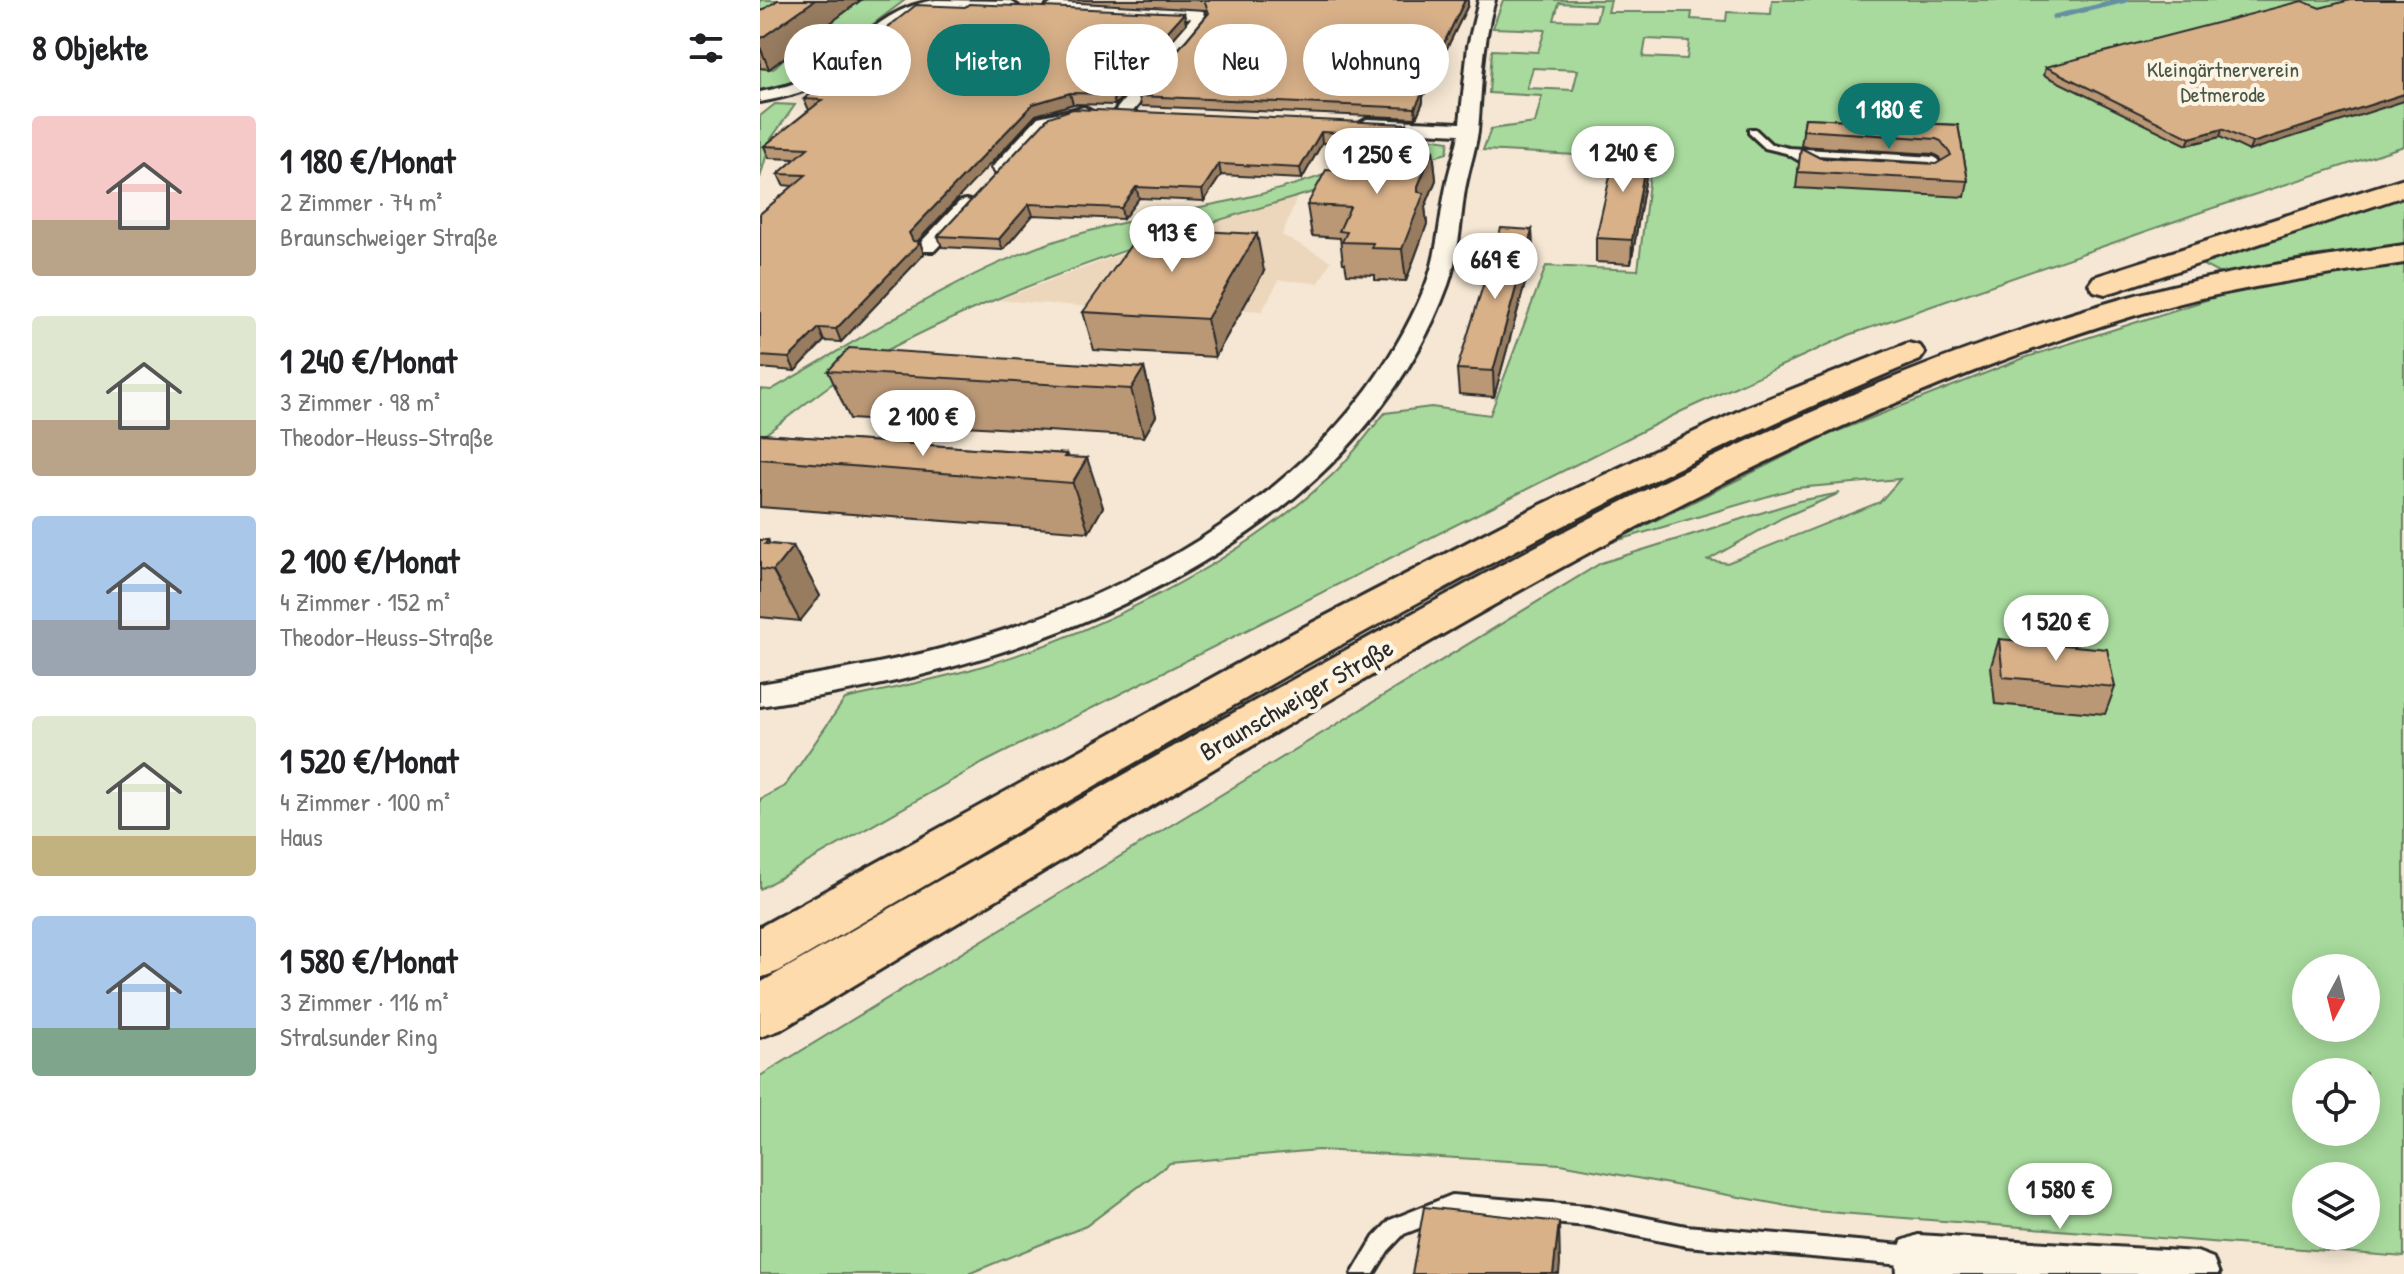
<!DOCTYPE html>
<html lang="de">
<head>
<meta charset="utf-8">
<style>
	body { margin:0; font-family:"Patrick Hand",sans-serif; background:#f6f6f6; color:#202124; height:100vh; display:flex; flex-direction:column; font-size:30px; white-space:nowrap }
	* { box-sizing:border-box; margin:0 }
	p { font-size:26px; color:#757577 }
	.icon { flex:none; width:44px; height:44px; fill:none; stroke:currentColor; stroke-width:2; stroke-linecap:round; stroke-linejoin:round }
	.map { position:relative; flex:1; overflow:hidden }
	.sheet { display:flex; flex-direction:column; background:#fff; width:760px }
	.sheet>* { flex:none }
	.hud { position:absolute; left:24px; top:24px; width:760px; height:72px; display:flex; gap:16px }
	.needle { width:52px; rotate:187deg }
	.tools { position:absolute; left:1532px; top:954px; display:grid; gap:16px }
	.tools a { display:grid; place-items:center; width:88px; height:88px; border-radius:50%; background:#fff; box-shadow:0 4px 20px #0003; font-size:40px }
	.price { position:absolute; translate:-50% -68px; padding:0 18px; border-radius:28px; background:#fff; color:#222; font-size:26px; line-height:52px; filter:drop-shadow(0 2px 4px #0008) }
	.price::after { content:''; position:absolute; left:50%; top:48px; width:24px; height:18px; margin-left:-12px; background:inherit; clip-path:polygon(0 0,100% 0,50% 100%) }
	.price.active { background:#0f766e; color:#fff }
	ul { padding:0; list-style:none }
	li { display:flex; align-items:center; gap:24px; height:200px; padding:0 32px }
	li span { display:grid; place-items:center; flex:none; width:224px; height:160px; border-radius:8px; color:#555 }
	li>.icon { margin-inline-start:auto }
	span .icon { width:96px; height:96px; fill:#fffc; stroke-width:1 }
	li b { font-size:34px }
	h2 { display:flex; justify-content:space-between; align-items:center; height:96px; padding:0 32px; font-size:34px }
	.pill { padding:0 28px; border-radius:36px; background:#fff; box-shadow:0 4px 20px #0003; font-size:28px; line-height:72px }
	.pill.active { background:#0f766e; color:#fff }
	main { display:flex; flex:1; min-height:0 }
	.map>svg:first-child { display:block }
</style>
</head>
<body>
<main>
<section class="sheet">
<h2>8 Objekte<svg class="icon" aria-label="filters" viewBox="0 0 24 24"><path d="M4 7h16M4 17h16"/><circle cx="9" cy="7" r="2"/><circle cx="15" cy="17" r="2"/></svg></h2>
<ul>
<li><span style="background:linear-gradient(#f6c9c9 65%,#b9a48a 0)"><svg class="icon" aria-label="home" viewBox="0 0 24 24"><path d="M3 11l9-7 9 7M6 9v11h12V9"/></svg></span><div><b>1 180 €/Monat</b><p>2 Zimmer · 74 m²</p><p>Braunschweiger Straße</p></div></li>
<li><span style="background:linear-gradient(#dfe7d0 65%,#b9a48a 0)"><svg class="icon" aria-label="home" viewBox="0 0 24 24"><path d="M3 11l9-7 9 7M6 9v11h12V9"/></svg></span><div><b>1 240 €/Monat</b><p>3 Zimmer · 98 m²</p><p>Theodor-Heuss-Straße</p></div></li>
<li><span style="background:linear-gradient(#a9c7e8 65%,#9aa5b1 0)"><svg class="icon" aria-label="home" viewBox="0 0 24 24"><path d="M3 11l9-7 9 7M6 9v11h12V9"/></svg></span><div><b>2 100 €/Monat</b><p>4 Zimmer · 152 m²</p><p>Theodor-Heuss-Straße</p></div></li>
<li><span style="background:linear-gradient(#dfe7d0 75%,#c2b280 0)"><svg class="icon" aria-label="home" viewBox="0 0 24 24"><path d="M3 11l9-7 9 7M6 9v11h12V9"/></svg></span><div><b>1 520 €/Monat</b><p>4 Zimmer · 100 m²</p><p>Haus</p></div></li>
<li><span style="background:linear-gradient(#a9c7e8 70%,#7fa58c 0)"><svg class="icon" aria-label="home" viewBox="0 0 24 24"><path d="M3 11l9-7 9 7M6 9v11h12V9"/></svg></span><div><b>1 580 €/Monat</b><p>3 Zimmer · 116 m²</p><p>Stralsunder Ring</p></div></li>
</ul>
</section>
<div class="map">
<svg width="1644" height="1274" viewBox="0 0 1644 1274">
	<rect width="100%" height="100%" fill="#f5e7d3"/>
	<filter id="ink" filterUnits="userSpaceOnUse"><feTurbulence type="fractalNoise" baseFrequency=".0125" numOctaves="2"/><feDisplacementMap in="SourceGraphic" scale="16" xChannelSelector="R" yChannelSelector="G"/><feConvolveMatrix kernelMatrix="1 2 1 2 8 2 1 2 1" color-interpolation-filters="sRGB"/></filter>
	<g filter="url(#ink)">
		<path fill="#ecd7bd" d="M 537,197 L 522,235 L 571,261 L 559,283 L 519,280 L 502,311 L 338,301 L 333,307 L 238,300 L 426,230 Z"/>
		<g fill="#a7da9c" stroke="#698264" stroke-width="2" fill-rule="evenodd">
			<path d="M 0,0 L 145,0 L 40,79 L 29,85 L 0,90 L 0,68 L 13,69 L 28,54 L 0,56 Z"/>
			<path d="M 743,0 L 851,0 L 848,12 L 932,12 L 931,19 L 966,21 L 967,12 L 1011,14 L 1012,0 L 1644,0 L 1644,146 L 1447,210 L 1089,335 L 922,411 L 223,763 L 0,889 L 0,799 L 25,786 L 85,699 C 126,690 168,681 209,670 C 331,636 477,564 570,477 C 590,459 607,434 625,413 L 671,407 L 730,415 L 786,266 L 878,270 L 892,159 L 723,150 L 731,129 L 775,123 L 782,96 L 729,93 L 732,50 L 778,52 L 785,30 L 733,28 ZM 799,3 L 840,5 L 836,21 L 794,20 ZM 886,39 L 929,41 L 927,59 L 883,57 ZM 773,68 L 818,70 L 813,90 L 767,88 Z"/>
			<path d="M 15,104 L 35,105 L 11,139 L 0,178 L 0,116 Z"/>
			<path d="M 668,138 L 689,141 L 687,153 C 498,209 294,261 120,354 C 77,376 39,410 0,438 L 0,389 L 11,390 C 99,341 184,282 278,247 C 344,223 415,213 484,198 C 547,184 607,159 668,138 Z"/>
			<path d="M 1644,197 L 1644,244 L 1552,256 L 1460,274 L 1439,263 Z"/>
			<path d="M 1644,262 L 1644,1257 L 1054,1211 L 801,1164 L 558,1150 L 410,1163 L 326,1226 L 208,1274 L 0,1274 L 0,1076 L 841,563 L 1039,501 L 1080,493 L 1022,518 L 948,560 L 967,563 L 1120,502 L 1140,479 L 1036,488 L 852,542 L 1068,435 L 1264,358 L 1484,288 ZM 1546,968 L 1606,968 L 1606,1028 L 1546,1028 ZM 1546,1072 L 1606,1072 L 1606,1132 L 1546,1132 ZM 1546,1176 L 1606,1176 L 1606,1236 L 1546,1236 Z"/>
		</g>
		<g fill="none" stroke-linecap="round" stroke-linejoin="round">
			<path stroke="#6690a1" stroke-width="5" d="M 1294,17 L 1366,0"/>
			<g stroke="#2b2b2b" stroke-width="6">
				<g id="lane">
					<path d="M 989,129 L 995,129 L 1011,144 L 1029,148 L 1173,157 L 1176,158 L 1185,170 L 1171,177 L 1166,174 L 1175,169 L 1170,162 L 1041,154 L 1058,165 L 1059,167 L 1055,170 L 1026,153 L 1005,148 L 989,133 Z"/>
					<path d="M 692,1195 L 828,1206 L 926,1226 L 1154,1246 L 1161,1249 L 1164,1256 L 1161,1263 L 1154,1266 L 926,1246 L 828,1226 L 692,1215 L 644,1234 L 628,1251 L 614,1274 L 592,1274 L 614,1237 L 630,1220 Z"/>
				</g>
			</g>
			<g stroke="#2b2b2b" stroke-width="6">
				<g id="street">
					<path d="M 176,0 L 250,1 L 258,6 L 250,11 C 223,9 191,3 164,11 C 128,22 104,54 74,75 C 51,91 27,97 0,102 L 0,92 C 15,89 29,86 42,80 C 90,56 119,7 176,0 Z"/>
					<path d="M 719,0 L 735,0 C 722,43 722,87 718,131 C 715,153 707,174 704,196 C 700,226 698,257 688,285 C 610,497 390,613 184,669 C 123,686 61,696 0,706 L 0,684 C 62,673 124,664 184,648 C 379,596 585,482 665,287 C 678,255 679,220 686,187 C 689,169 696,152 699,134 L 607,129 L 598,124 L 607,119 L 700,123 L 708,46 Z"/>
					<path d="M 294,2 L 437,9 L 443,11 L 448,21 L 369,116 L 363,117 L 354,112 L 431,18 L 288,10 L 286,7 Z"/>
					<path d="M 324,107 L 333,112 L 330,116 L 290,125 L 249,172 L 235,172 L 232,168 L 235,164 L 278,117 Z"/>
					<path d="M 206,200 L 213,202 L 216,206 L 213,210 L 174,251 L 160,251 L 156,247 L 160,243 L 199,202 Z"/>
					<path d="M 1158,1235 L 1437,1252 L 1453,1258 L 1459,1274 L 1137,1274 L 1136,1257 L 1142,1241 Z"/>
				</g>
			</g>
			<g stroke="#2b2b2b" stroke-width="6">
				<g id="highway">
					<path d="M 1644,178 L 1644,196 L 1356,291 L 1345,294 L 1334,291 L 1329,284 L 1334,277 Z"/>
					<path d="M 1644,245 L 1644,263 C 1554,277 1464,289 1376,315 C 1096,400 841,541 590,688 C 399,800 210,916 20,1030 L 0,1037 L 0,983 C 211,862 422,740 635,623 C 866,495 1103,373 1358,300 C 1452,273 1548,259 1644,245 Z"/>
					<path d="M 1148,343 L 1160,346 L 1165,353 L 1160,360 C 761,524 392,754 19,971 L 0,978 L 0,927 L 546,626 L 764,513 L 985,408 Z"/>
				</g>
			</g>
			<use href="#lane" fill="#fcf5e5" fill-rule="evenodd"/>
			<use href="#street" fill="#fcf5e5" fill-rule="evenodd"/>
			<use href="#highway" fill="#fedbac" fill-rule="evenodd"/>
		</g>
		<g fill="#ba9876" stroke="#2b2b2b" stroke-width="2">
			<path d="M 18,0 L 101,0 L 9,69 L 0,68 L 0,12 Z"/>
			<path d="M 266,0 L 708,0 L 708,5 L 663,97 L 663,102 L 656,118 L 381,106 L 379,96 L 447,15 L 446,10 Z"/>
			<path d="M 1560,8 L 1489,151 L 1460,137 L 1427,145 L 1284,75 L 1286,67 Z"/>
			<path d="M 424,13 L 426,24 L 355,105 L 313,104 L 276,115 L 157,241 L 160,242 L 164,254 L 81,342 L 64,341 L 35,371 L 0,368 L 0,214 L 33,186 L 23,185 L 18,174 L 35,159 L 9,158 L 4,146 L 49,110 L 44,99 L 73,76 L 71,72 Z"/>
			<path d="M 289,117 L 648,135 L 642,147 L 562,143 L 542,179 L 461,175 L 444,201 L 379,198 L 363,219 L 273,215 L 243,250 L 182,247 L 178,236 Z"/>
			<path d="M 1045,118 L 1198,125 L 1208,181 L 1205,197 L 1036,188 L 1041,148 L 1060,158 L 1176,164 L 1181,161 L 1178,156 L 1173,154 L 1041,146 Z"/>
			<path d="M 673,150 L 676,180 L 665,207 L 667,224 L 646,281 L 615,280 L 615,275 L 587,274 L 585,263 L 583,263 L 580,238 L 552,236 L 547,205 L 600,172 Z"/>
			<path d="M 887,171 L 871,264 L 836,262 L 836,238 Z"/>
			<path d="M 772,230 L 773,254 L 734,397 L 699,394 L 697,369 Z"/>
			<path d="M 504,271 L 455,357 L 334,350 L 323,312 Z"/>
			<path d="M 384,368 L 396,416 L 384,437 L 90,419 L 68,371 Z"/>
			<path d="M 0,434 L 306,454 L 343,507 L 329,532 L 0,507 Z"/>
			<path d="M 0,540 L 10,544 L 33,546 L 60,596 L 40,621 L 0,617 Z"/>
			<path d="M 1239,639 L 1355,687 L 1345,714 L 1235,704 L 1231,666 Z"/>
		</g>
		<g fill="#977c60" stroke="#2b2b2b" stroke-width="2">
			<path d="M 55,0 L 101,0 L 9,69 L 0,47 L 0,39 Z"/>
			<path d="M 705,0 L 708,0 L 708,5 L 663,97 L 663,102 L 656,118 L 655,108 L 660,92 Z"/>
			<path d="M 424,13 L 426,24 L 355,105 L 352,94 Z"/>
			<path d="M 310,93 L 313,104 L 276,115 L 154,245 L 149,233 L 273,104 Z"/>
			<path d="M 1644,94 L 1644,101 L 1489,151 L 1492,143 Z"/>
			<path d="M 647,124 L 648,135 L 642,147 L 641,136 Z"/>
			<path d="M 1462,129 L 1460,137 L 1427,145 L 1430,138 Z"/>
			<path d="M 561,132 L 562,143 L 542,179 L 540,168 Z"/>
			<path d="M 888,148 L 887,171 L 871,264 L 872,240 Z"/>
			<path d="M 673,150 L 676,180 L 665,207 L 667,224 L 646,281 L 642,249 L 658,186 Z"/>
			<path d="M 459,164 L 461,175 L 444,201 L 442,190 Z"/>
			<path d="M 376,187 L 379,198 L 363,219 L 361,208 Z"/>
			<path d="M 269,204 L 273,215 L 243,250 L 239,239 Z"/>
			<path d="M 772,230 L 773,254 L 734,397 L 733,371 Z"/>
			<path d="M 497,234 L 504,271 L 455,357 L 447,319 Z"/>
			<path d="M 160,242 L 164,254 L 81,342 L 76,329 Z"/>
			<path d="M 59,328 L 64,341 L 35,371 L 29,358 Z"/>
			<path d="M 384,368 L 396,416 L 384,437 L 371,389 Z"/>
			<path d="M 306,454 L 315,479 L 327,458 L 343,507 L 329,532 L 304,457 Z"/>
			<path d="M 8,540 L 20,563 L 33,546 L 60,596 L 40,621 L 13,571 L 5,544 Z"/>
			<path d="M 799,1222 L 800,1264 L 799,1274 L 793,1274 Z"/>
		</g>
		<g fill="#d8b189" stroke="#2b2b2b" stroke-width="2">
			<path d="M 18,0 L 55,0 L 0,39 L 0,12 Z"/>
			<path d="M 438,0 L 705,0 L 660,92 L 663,92 L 655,108 L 379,96 L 449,13 L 444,0 Z"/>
			<path d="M 1590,0 L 1644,0 L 1644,94 L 1492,143 L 1462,129 L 1430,138 L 1286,67 L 1542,1 L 1560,8 Z"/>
			<path d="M 209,4 L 424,13 L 352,94 L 310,93 L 273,104 L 149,233 L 153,241 L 160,242 L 76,329 L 59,328 L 29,358 L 0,356 L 0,214 L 46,175 L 18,174 L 48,148 L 4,146 L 62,100 L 44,99 L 78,72 L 71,72 L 156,5 L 205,7 Z"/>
			<path d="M 313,109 L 647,124 L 641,136 L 561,132 L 540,168 L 459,164 L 442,190 L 376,187 L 361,208 L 269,204 L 239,239 L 178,236 L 289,117 Z"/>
			<path d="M 1045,118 L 1198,125 L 1208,181 L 1038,172 L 1041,148 L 1060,158 L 1176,164 L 1191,155 L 1181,141 L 1176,139 L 1043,130 Z"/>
			<path d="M 857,146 L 888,148 L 872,240 L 836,238 Z"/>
			<path d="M 612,147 L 673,150 L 658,186 L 658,192 L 664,193 L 642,249 L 611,248 L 613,243 L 582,242 L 587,232 L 579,231 L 590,207 L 547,205 L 566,170 L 600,172 Z"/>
			<path d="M 383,228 L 497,234 L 447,319 L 323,312 Z"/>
			<path d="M 741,228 L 772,230 L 733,371 L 697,369 Z"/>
			<path d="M 89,348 L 384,368 L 371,389 L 68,371 Z"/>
			<path d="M 0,434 L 306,454 L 304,457 L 327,458 L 312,483 L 0,459 Z"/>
			<path d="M 0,540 L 8,540 L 5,544 L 33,546 L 13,571 L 0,569 Z"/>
			<path d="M 1239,639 L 1347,649 L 1355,687 L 1243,677 Z"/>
			<path d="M 664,1207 L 799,1222 L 793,1274 L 652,1274 Z"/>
		</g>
	</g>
	<g text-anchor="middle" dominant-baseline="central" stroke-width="8" stroke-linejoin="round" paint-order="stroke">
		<g font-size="22" fill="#4a5747" stroke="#fcf5e5">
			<text x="1463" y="69">Kleingärtnerverein<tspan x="1463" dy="25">Detmerode</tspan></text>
		</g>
		<g font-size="26" fill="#2b2b2b" stroke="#fcf5e5">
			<text transform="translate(536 699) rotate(-30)">Braunschweiger Straße</text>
		</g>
	</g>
</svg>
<div class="tools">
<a><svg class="needle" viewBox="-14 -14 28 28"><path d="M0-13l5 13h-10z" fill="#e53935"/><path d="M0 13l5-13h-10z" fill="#757577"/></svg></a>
<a><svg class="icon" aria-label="locate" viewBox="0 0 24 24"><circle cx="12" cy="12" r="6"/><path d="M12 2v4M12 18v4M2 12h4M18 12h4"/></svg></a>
<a><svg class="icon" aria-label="layers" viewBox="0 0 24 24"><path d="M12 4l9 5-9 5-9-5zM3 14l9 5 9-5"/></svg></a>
</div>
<b class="price active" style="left:1129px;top:151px">1 180 €</b>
<b class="price" style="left:863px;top:194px">1 240 €</b>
<b class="price" style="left:617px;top:196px">1 250 €</b>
<b class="price" style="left:412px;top:274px">913 €</b>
<b class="price" style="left:735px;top:301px">669 €</b>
<b class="price" style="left:163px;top:458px">2 100 €</b>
<b class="price" style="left:1296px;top:663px">1 520 €</b>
<b class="price" style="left:1300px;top:1231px">1 580 €</b>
<div class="hud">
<a class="pill">Kaufen</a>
<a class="pill active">Mieten</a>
<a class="pill">Filter</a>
<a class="pill">Neu</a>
<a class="pill">Wohnung</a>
</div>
</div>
</main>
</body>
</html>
